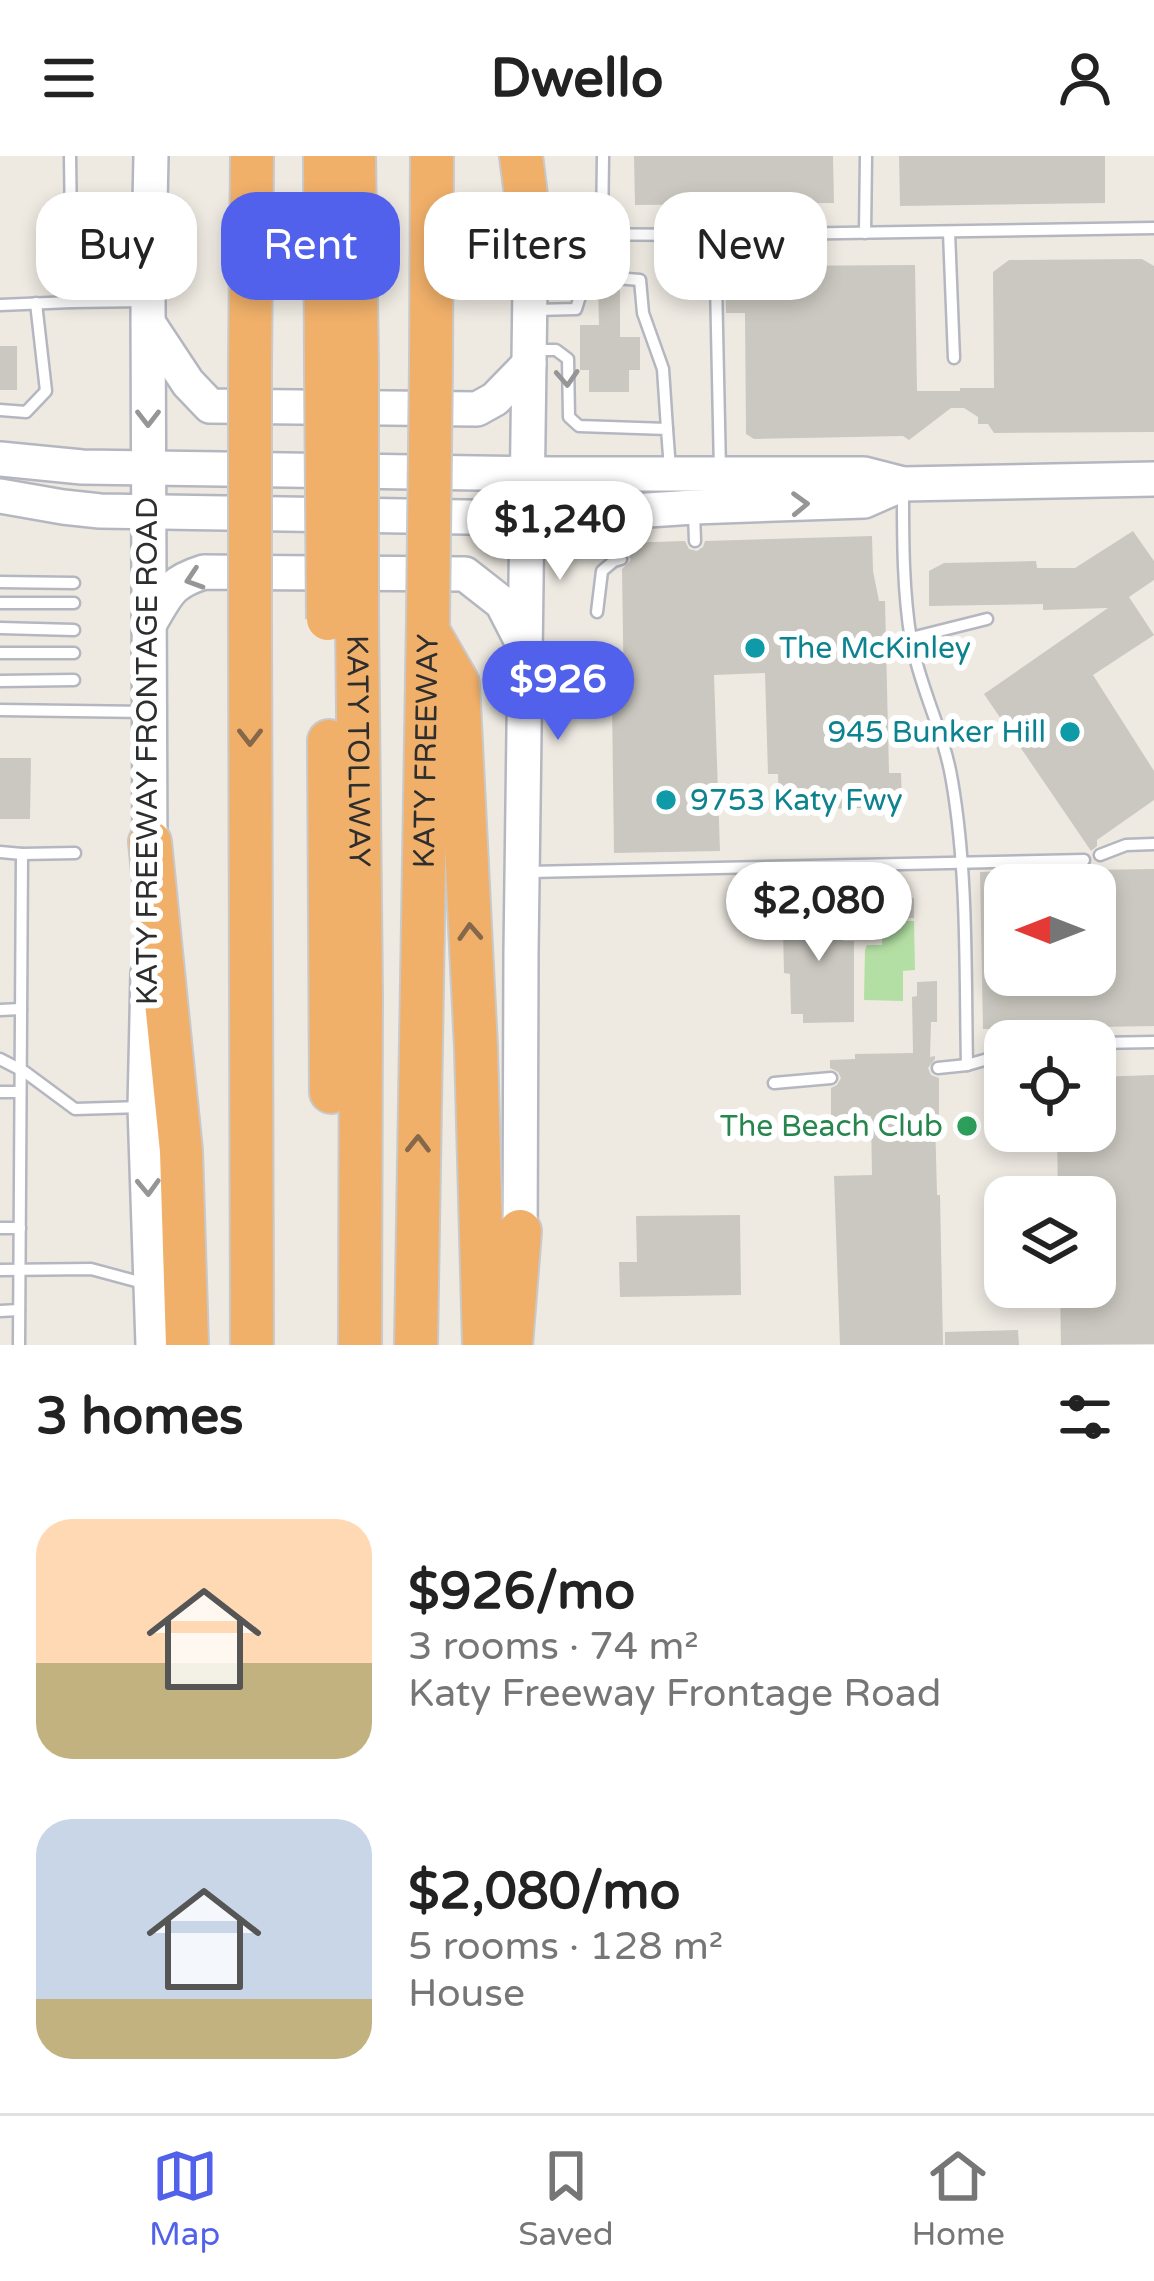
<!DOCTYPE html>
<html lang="en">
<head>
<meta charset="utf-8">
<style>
	body { margin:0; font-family:"Varela Round",sans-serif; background:#f6f6f6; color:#222; height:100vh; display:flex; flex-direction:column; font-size:45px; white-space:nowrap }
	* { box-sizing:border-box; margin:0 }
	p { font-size:39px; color:#767676 }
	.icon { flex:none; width:66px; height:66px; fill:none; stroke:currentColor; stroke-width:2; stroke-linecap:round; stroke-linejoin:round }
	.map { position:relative; height:1189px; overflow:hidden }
	.side { display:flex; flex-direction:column; background:#fff; flex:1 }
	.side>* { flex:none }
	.hud { position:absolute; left:36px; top:36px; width:1083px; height:108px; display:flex; gap:24px }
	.needle { width:78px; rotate:270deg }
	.controls { position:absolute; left:984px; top:708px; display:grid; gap:24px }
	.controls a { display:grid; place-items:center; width:132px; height:132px; border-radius:24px; background:#fff; box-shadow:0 6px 18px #0003; font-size:60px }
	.price { position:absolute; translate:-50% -102px; padding:0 27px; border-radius:42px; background:#fff; color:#222; font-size:39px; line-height:78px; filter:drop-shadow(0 3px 6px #0008) }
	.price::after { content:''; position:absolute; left:50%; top:72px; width:36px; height:27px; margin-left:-18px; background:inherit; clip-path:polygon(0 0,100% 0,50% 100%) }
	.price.active { background:#5261eb; color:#fff }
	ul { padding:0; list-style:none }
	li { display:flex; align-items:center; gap:36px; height:300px; padding:0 36px }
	li span { display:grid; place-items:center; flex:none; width:336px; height:240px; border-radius:36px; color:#555 }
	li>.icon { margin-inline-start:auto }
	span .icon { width:144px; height:144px; fill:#fffc; stroke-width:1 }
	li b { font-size:51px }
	h2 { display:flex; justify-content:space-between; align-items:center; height:144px; padding:0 36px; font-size:51px }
	.pill { padding:0 42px; border-radius:36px; background:#fff; box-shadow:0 6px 18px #0003; font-size:42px; line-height:108px }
	.pill.active { background:#5261eb; color:#fff }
	header { display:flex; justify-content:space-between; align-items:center; height:156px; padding:0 36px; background:#fff; font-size:54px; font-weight:700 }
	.tabs { display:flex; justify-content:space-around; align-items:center; height:168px; border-top:3px solid #e0e0e0; background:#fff; font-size:33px; color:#767676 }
	.tabs a { display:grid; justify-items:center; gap:6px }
	.tabs .active { color:#5261eb }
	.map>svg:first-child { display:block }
</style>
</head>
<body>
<header><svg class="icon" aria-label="menu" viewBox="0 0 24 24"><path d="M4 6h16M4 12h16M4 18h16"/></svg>Dwello<svg class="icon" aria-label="person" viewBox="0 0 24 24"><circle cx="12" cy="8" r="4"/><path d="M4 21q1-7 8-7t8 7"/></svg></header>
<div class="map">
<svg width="1154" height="1189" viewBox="0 0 1154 1189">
	<rect width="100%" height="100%" fill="#eeeae2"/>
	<path fill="#b3dfa4" d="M 882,765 L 914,765 L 915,814 L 903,815 L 903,845 L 864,844 L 865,794 L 867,789 L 882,789 Z"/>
	<g fill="#cac8c0">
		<path d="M 634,0 L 833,0 L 834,47 L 635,49 Z"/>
		<path d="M 899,0 L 1105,0 L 1105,47 L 900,50 Z"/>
		<path d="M 1142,103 L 1154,110 L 1154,276 L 994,277 L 988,268 L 978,268 L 978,261 L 964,252 L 951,252 L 909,284 L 903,280 L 754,283 L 746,278 L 745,157 L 726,157 L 725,113 L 746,113 L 746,110 L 915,109 L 917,235 L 960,235 L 960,232 L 994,232 L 993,116 L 1009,104 Z"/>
		<path d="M 598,132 L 620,132 L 620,181 L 640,181 L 640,214 L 629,214 L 629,236 L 589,236 L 589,214 L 580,214 L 580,169 L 599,169 Z"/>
		<rect x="0" y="190" width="17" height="44"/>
		<path d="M 1133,375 L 1154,405 L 1154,424 L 1129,441 L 1154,479 L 1093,519 L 1154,615 L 1154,644 L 1097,684 L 1097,690 L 1091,695 L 984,538 L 1108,452 L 1043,454 L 1043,448 L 929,450 L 929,415 L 944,407 L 1036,405 L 1037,412 L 1075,412 Z"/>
		<path d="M 872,380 L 873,415 L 879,445 L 885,445 L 889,617 L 901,617 L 902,651 L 779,654 L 778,618 L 768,618 L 765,517 L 714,519 L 720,695 L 614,697 L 612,547 L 624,546 L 622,413 L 631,404 L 628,397 L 621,393 L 621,387 L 685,385 L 689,393 L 697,395 L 703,391 L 705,385 Z"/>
		<path d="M 0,602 L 31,602 L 30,663 L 0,663 Z"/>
		<path d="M 1154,713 L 1154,870 L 983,873 L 980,716 L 1005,715 L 1005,819 L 1095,819 L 1095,729 L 1087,729 L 1087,714 Z"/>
		<path d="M 914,742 L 914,762 L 883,762 L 882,743 Z"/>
		<path d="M 838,745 L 838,775 L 844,775 L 843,785 L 854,785 L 854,866 L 803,867 L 803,858 L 791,858 L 790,818 L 784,817 L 783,772 L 788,771 L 788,746 Z"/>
		<path d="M 937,825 L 937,866 L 931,866 L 930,901 L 935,900 L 935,903 L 928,912 L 931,919 L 939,922 L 939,961 L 935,961 L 937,1039 L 940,1039 L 943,1189 L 840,1189 L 834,1020 L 872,1019 L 871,960 L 831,961 L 831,932 L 837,929 L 841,922 L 838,916 L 830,912 L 830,904 L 855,903 L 855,898 L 913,897 L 912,841 L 917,840 L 917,826 Z"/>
		<path d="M 1154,919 L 1154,1188 L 1061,1189 L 1060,1131 L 1095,1131 L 1095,1041 L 1058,1041 L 1057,975 L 1095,975 L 1095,921 Z"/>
		<path d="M 740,1059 L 741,1139 L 620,1141 L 619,1106 L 637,1106 L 636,1060 Z"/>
		<path d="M 1018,1174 L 1019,1189 L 945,1189 L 945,1176 Z"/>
	</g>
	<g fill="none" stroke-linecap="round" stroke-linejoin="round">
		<g stroke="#b5b7c0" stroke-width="15">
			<g id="lane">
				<path d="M 70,0 L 72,146 L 145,145"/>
				<path d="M 949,76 L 954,202"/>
				<path d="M 865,77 L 866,0"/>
				<path d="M 538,78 L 715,79"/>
				<path d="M 602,78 L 603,0"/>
				<path d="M 0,149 L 72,146"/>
				<path d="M 535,154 L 576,153 L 585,124 L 603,121 L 640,124 L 643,157 L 663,213 L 667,273"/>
				<path d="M 532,194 L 556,194 L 568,203 L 569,261 L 579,270 L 667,273 L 670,313"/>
				<path d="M 0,254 L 26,256 L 46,235 L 36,147"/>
				<path d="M 720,315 L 715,79 L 1154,72"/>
				<path d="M 903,337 C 903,385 903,436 911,484 C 920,532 944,576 952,625 C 968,718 965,815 967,909 L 1005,898"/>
				<path d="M 694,358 L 695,385"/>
				<path d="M 0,426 L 74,427"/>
				<path d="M 0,447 L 74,447"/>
				<path d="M 597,456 L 602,415 L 614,405 L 621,403"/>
				<path d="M 0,472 L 74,474"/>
				<path d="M 911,482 L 987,463"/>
				<path d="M 0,497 L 74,497"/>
				<path d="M 0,525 L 74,524"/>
				<path d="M 0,554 L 146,556"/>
				<path d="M 0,696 L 22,698 L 19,1189"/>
				<path d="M 22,698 L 75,697"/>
				<path d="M 1100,699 L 1126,689 L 1154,688"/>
				<path d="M 529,716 L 1084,704"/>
				<path d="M 0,854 L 21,853"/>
				<path d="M 1095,887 L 1154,886"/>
				<path d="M 0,903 L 25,916 L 75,953 L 142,951"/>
				<path d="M 938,912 L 967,909"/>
				<path d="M 774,927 L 831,922"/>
				<path d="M 0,936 L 20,936"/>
				<path d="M 0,1072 L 20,1072"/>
				<path d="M 0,1114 L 91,1113 L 143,1127"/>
				<path d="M 0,1155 L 19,1154"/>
			</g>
		</g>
		<g stroke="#b5b7c0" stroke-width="38">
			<g id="secondary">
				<path d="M 149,168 L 188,227 L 210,250 L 477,253 L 495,243 L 529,208"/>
				<path d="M 0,303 L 82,311 L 551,318 L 864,318 L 903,328 L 1154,323"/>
				<path d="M 0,340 L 63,351 L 100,355 L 527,362 L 694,351 L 864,345 L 903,328"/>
				<path d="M 150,467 C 168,437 169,427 204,416 L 465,418 L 502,447 L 521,484"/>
				<path d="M 150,706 L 148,145 L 151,0"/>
				<path d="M 148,818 L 145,951 L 153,1189"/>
				<path d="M 520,1096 L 521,797 L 531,56"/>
			</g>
		</g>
		<g stroke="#c9c9c9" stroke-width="46">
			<g id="highway">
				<path d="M 325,0 L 326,210"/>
				<path d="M 354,0 L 357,209"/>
				<path d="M 521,0 L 531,79"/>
				<path d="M 431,208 L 432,0"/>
				<path d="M 250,211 L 252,0"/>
				<path id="s1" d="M 357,463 L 361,841 L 360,1189"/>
				<path d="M 250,464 L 252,1189"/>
				<path d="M 428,475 L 458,527 L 476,892 L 484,1189"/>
				<path d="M 329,585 L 331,936"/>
				<path d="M 150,686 L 181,995 L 187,1189"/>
				<path id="s2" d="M 416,1189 L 428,463"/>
				<path d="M 511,1189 L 520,1075"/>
			</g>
		</g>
		<use href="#lane" stroke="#fff" stroke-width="10"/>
		<use href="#secondary" stroke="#fff" stroke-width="33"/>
		<use href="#highway" stroke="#f0b06a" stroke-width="42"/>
		<g stroke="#c9c9c9" stroke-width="46" stroke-linecap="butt">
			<g id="highway-bridge">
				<path d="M 357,209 L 357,463"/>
				<path d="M 326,210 L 328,463"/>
				<path d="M 250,211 L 250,464"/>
				<path d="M 428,463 L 431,208"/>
			</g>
		</g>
		<use href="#highway-bridge" stroke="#f0b06a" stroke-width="42"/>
	</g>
	<defs><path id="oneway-chevron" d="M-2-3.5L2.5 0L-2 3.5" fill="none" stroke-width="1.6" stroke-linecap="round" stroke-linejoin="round" transform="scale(3)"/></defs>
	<g stroke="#969696">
		<use href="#oneway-chevron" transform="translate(567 222) rotate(87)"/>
		<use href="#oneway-chevron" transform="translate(148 262) rotate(90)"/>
		<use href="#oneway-chevron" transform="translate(800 348) rotate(-2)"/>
		<use href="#oneway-chevron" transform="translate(194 423) rotate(162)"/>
		<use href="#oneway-chevron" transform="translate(148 1031) rotate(88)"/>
	</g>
	<g stroke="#856849">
		<use href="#oneway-chevron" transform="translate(250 581) rotate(90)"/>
		<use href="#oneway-chevron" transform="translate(470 776) rotate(-93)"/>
		<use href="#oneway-chevron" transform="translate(418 988) rotate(-89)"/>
	</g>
	<g fill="#0f9aa8" stroke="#fff" stroke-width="4.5">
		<circle cx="755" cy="492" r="12"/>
		<circle cx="1070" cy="576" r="12"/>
		<circle cx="666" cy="644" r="12"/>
	</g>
	<circle fill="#2e9e5b" stroke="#fff" stroke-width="4.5" cx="967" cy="970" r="12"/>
	<g text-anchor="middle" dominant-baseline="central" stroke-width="12" stroke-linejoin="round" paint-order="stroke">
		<g font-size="30" fill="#0d838f" stroke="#fff" text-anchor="start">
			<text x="779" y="492">The McKinley</text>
			<text x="1046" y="576" text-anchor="end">945 Bunker Hill</text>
			<text x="690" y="644">9753 Katy Fwy</text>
		</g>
		<g font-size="30" fill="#2e2e2e" stroke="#fff">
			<text stroke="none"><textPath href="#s1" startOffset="132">KATY TOLLWAY</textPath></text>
			<text transform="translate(147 595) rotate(-90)">KATY FREEWAY FRONTAGE ROAD</text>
			<text stroke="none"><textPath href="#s2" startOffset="594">KATY FREEWAY</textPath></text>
		</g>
		<g font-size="30" fill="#27864d" stroke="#fff" text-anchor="end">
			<text x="943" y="970">The Beach Club</text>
		</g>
	</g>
</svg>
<div class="controls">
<a><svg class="needle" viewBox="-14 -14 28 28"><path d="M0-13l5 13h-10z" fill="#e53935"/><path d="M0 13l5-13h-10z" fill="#767676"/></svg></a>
<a><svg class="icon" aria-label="locate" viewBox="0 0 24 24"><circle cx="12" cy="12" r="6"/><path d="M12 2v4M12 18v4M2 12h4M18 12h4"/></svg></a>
<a><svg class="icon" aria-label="layers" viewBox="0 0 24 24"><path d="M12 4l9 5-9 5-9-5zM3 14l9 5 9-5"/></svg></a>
</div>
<b class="price" style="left:560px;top:427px">$1,240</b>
<b class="price active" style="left:558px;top:587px">$926</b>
<b class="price" style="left:819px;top:808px">$2,080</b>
<div class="hud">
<a class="pill">Buy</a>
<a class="pill active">Rent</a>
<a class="pill">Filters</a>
<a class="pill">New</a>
</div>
</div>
<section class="side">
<h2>3 homes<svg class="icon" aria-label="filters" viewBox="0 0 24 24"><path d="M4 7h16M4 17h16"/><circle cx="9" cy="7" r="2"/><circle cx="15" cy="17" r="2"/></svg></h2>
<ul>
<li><span style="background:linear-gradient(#ffd9b3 60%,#c2b280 0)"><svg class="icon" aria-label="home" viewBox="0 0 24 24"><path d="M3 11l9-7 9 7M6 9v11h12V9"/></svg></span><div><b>$926/mo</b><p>3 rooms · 74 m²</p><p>Katy Freeway Frontage Road</p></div></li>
<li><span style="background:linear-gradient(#c9d6e8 75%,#c2b280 0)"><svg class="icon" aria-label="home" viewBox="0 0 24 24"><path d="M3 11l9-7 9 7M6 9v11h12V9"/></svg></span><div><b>$2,080/mo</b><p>5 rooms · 128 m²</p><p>House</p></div></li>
</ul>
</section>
<nav class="tabs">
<a class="active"><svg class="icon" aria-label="map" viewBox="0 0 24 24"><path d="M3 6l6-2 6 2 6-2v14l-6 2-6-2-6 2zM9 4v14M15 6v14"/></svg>Map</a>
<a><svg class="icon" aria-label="saved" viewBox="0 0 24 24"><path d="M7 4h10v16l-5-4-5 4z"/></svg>Saved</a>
<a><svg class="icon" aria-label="home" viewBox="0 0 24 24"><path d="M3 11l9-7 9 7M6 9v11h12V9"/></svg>Home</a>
</nav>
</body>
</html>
